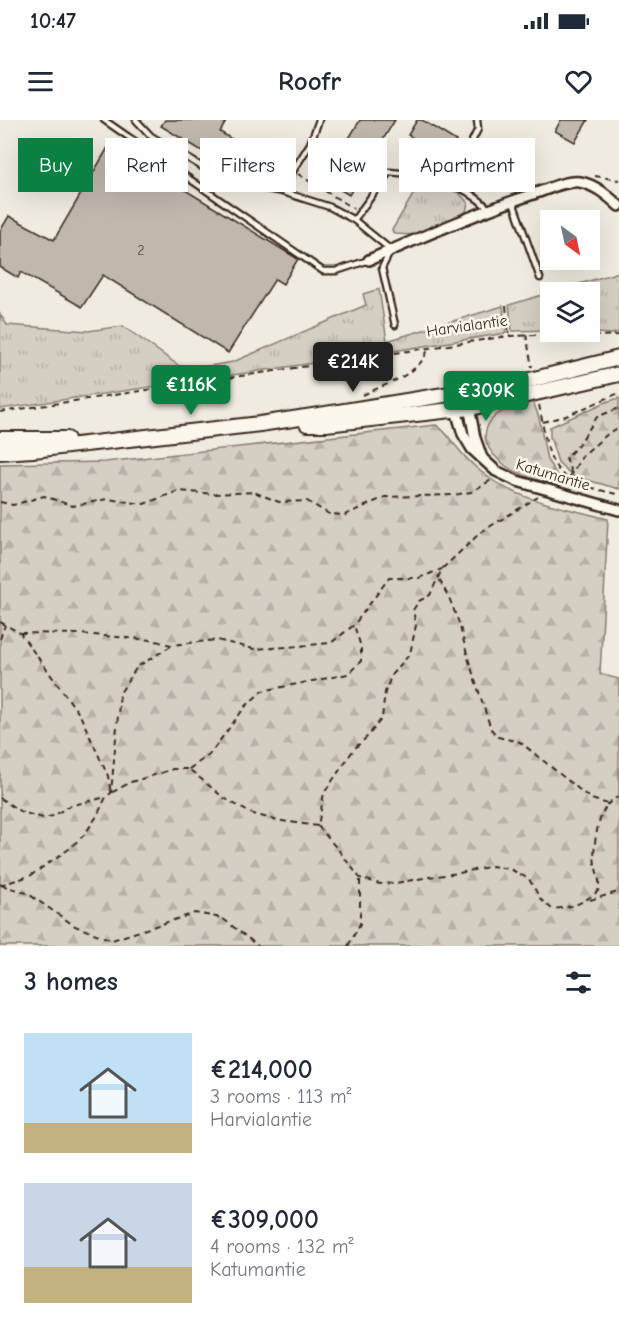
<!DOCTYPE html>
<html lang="en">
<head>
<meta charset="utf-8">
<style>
	body { margin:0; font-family:"Comic Neue",sans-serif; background:#f6f6f7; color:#1f2937; height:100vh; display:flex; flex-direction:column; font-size:22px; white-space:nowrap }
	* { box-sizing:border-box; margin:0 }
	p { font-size:20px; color:#747a83 }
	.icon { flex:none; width:33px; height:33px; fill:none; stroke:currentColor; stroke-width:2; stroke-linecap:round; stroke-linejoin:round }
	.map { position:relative; height:826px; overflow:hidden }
	.details { display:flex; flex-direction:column; background:#fff; flex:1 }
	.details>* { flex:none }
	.banner { position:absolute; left:18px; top:18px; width:584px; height:54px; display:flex; gap:12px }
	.needle { width:39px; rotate:147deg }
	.controls { position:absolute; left:540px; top:90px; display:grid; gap:12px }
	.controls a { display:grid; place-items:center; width:60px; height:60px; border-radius:0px; background:#fff; box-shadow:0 6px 24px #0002; font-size:30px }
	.price { position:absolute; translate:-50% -51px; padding:0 14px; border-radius:6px; background:#0b8043; color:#fff; font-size:20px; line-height:39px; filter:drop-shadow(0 2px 3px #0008) }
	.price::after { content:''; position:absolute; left:50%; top:36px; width:18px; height:14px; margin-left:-9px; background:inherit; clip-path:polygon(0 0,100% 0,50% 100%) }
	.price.selected { background:#222; color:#fff }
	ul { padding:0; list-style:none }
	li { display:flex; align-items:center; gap:18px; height:150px; padding:0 24px }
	li span { display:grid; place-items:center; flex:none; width:168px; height:120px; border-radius:0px; color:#555 }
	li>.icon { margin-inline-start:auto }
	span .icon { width:72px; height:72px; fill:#fffc; stroke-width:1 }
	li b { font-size:26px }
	h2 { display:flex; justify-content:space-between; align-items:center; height:72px; padding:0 24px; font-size:26px }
	.tag { padding:0 21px; border-radius:0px; background:#fff; box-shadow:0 6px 24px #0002; font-size:21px; line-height:54px }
	.tag.selected { background:#0b8043; color:#fff }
	.status { display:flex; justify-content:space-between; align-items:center; height:42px; padding:0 30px; background:#fff; direction:ltr }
	.status svg { height:16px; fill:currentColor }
	header { display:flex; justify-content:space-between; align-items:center; height:78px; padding:0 24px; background:#fff; font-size:27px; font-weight:600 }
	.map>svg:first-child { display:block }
</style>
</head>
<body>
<div class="status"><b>10:47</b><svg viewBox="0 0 49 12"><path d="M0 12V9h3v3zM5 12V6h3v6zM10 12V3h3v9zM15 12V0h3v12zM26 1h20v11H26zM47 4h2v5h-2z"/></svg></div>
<header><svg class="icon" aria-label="menu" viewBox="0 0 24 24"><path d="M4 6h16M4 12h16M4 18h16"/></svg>Roofr<svg class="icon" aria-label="heart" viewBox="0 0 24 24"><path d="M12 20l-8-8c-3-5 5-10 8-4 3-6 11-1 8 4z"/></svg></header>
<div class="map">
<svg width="619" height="826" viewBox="0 0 619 826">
	<defs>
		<pattern id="grass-tufts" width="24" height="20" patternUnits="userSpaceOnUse" patternTransform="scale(1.5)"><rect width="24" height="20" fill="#d5cec3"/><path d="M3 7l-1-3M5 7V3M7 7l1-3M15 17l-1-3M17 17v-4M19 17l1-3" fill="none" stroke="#b8b1a7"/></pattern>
		<pattern id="forest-firs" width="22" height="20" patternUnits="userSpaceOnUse" patternTransform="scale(1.5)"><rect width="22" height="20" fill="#d5cec3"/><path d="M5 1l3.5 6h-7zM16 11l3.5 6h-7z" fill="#b8b1a7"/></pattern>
	</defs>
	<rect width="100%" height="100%" fill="#f0ebe0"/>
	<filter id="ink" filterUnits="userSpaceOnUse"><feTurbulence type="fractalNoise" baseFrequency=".0167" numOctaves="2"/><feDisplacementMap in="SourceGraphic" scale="12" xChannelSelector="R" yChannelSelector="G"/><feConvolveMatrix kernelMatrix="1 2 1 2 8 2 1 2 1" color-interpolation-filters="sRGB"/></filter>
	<g filter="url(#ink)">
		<g fill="url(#grass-tufts)" stroke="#887c70" stroke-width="1.5">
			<path d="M 443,67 L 459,73 L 468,83 L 466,92 L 416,115 L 394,114 L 392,110 L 417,68 Z"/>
			<path d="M 619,152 L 619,212 L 612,214 L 578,212 L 590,212 L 590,172 L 550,172 L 550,210 L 512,211 L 509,185 Z"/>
			<path d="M 379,169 L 387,221 L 503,186 L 506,213 L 355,237 L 0,289 L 0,194 L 7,205 L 88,211 L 123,206 L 185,250 L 233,242 L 366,185 L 363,174 Z"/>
		</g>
		<g fill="url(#forest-firs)" stroke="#887c70" stroke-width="1.5">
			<path d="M 619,278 L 619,369 L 573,356 L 567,351 L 558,342 L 550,317 L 550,307 L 606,282 Z"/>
			<path d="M 533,281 L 539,298 L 547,340 L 559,358 L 554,364 C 538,360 520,356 506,346 C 464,315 492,287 533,281 Z"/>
			<path d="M 436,305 C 445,310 448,317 455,325 C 463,335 473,346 484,354 C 517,381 568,388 608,399 L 600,554 L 619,559 L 619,826 L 0,826 L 0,344 L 105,342 Z"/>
		</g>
		<g fill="#c0b8ad" stroke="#3b2a1e" stroke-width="1.5">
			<path d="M 165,0 L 227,0 L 220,12 L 238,23 L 225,45 L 161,6 Z"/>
			<path d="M 360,0 L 395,0 L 349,75 L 324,60 Z"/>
			<path d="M 417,0 L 422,0 L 456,21 L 446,38 L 408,15 Z"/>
			<path d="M 561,0 L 588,0 L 575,22 L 555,11 Z"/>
			<path d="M 110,24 L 298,139 L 283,164 L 275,159 L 228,233 L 103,155 L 82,187 L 21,152 L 18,158 L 0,147 L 0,111 L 9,96 L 54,120 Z"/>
		</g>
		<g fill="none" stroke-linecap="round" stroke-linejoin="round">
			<g stroke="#3b2a1e" stroke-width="9">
				<g id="service">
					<path d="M 104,0 L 323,151 L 336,151 L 369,140"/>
					<path d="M 136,0 L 151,16 L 214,54 L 231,62 L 283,72 L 330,87 L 354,100"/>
					<path d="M 451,64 L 478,9 L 477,0"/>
					<path d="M 283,72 L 293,51 L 310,24 L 319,0"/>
					<path d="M 513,82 L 540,158"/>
					<path d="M 395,205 L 382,148 L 391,130 L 354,100 L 389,52 C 428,55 461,60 490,90"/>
				</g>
			</g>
			<g stroke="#3b2a1e" stroke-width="14">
				<g id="minor">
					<path d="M 369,140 C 423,116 479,92 536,73 C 549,69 566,60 580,62 C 596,65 608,76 619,86"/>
					<path d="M 466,271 L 475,318 L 482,338"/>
					<path d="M 451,273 L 463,314 L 472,329 L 496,351 L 517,361 L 619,390"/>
				</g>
			</g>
			<g stroke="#3b2a1e" stroke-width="18">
				<g id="secondary">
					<path d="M 307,304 L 326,304 L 470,288 L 619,254"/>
					<path d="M 0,319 L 67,319"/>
					<path d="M 0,332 L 33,330 L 260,304 L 326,294 L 518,263 L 619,238"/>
				</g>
			</g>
			<g stroke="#3b2a1e" stroke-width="2" stroke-dasharray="6 4.5" stroke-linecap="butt">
				<path d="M 414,49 L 427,26"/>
				<path d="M 298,54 L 354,89"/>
				<path d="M 595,56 L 619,60"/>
				<path d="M 359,59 L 369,65"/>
				<path d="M 368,66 L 382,43"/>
				<path d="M 506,186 L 509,216"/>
				<path d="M 526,214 L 532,247"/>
				<path d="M 363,275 C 385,264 420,255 428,229"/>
				<path d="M 539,285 C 545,310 545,346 570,360 C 581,366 606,371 619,375"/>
				<path d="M 0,292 L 509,216 L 567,214 L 597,216 L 619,215"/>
				<path d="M 543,302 L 566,296 L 619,273"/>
				<path d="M 571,353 L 566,337 L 577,327 L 597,297 L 619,288"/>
				<path d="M 561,364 L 568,359 L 583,335 L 610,312 L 619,308"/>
				<path d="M 0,382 L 13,385 L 44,376 L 73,386 L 107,379 L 144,384 L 178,371 L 214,374 L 254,372 L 279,382 L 307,381 L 329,394 L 345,395 L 385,377 L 454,375 L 471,372 L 493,359"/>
				<path d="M 0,502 L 20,513 L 80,595 L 108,656 L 111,673 L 131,662 L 148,657 L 173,649 L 189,649 L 224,678 L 250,693 L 275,700 L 318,706 L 324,673 L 354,629 L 368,616 L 382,598 L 385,572 L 392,554 L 410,534 L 416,505 L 413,490 L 419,481 L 430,475 L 442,449 L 481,412 L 538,377"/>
				<path d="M 20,513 L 80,514 L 152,520 L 171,525 L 217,520 L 254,529 L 287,527 L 331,523 L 354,505 L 389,458 L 419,458 L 442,449"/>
				<path d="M 0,519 L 5,505"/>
				<path d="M 189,649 L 209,635 L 245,587 L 262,571 L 348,554 L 361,541 L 361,527 L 354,505"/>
				<path d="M 0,678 L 21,692 L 43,698 L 53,696 L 69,686 L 106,677"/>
				<path d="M 607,685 L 613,679 L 619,677"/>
				<path d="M 318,706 L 340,732 L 360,758 L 380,764 L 396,763 L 429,757 L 459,753 L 493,746 L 512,750 L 529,759 L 541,780 L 552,789 C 573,787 582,784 598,771 C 601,757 597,756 595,744 C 592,729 598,695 608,684 L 591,679 L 520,622 L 498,617 L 491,609 L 468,538 L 459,503 L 450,480 L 438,457"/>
				<path d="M 0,765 L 30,756 L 69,729 L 85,714 L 97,696 L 106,677 L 111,673 L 120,573 L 137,547 L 171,526"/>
				<path d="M 1,765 L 27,773 L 75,806 L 112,820 L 195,793 L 222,798 L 258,826"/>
				<path d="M 590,780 L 618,772 L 619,773"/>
				<path d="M 348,826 L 360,804 L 360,758"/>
			</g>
			<use href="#service" stroke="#fbf7ec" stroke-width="4.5"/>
			<use href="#minor" stroke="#fbf7ec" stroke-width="9"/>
			<use href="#secondary" stroke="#fbf7ec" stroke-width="14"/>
		</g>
	</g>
	<g text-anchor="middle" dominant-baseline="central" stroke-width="5" stroke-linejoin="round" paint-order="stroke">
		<g font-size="14" fill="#5c4e42">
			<text x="141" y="130">2</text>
		</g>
		<g font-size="16" fill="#3b2a1e" stroke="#fbf7ec">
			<text transform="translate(467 206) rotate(-8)">Harvialantie</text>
			<text transform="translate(553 355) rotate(17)">Katumantie</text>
		</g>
	</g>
</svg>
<div class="controls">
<a><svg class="needle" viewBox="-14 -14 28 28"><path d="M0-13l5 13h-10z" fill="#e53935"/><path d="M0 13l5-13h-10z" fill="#747a83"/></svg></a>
<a><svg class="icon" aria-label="layers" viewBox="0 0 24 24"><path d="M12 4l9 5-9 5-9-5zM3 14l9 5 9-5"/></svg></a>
</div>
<b class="price selected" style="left:353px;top:273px">€214K</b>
<b class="price" style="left:191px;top:296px">€116K</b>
<b class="price" style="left:486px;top:302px">€309K</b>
<div class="banner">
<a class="tag selected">Buy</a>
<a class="tag">Rent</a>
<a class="tag">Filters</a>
<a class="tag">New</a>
<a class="tag">Apartment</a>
</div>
</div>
<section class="details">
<h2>3 homes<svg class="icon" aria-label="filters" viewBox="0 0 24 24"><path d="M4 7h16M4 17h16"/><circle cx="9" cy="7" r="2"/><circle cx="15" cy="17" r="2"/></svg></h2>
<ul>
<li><span style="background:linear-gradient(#bfe0f5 75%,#c2b280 0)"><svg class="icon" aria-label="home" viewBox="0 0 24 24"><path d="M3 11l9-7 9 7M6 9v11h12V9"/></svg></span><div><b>€214,000</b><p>3 rooms · 113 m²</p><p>Harvialantie</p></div></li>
<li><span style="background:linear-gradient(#c9d6e8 70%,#c2b280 0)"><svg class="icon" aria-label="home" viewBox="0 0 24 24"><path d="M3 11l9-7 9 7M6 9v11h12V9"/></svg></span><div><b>€309,000</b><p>4 rooms · 132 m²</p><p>Katumantie</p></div></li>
</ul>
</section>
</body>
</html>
